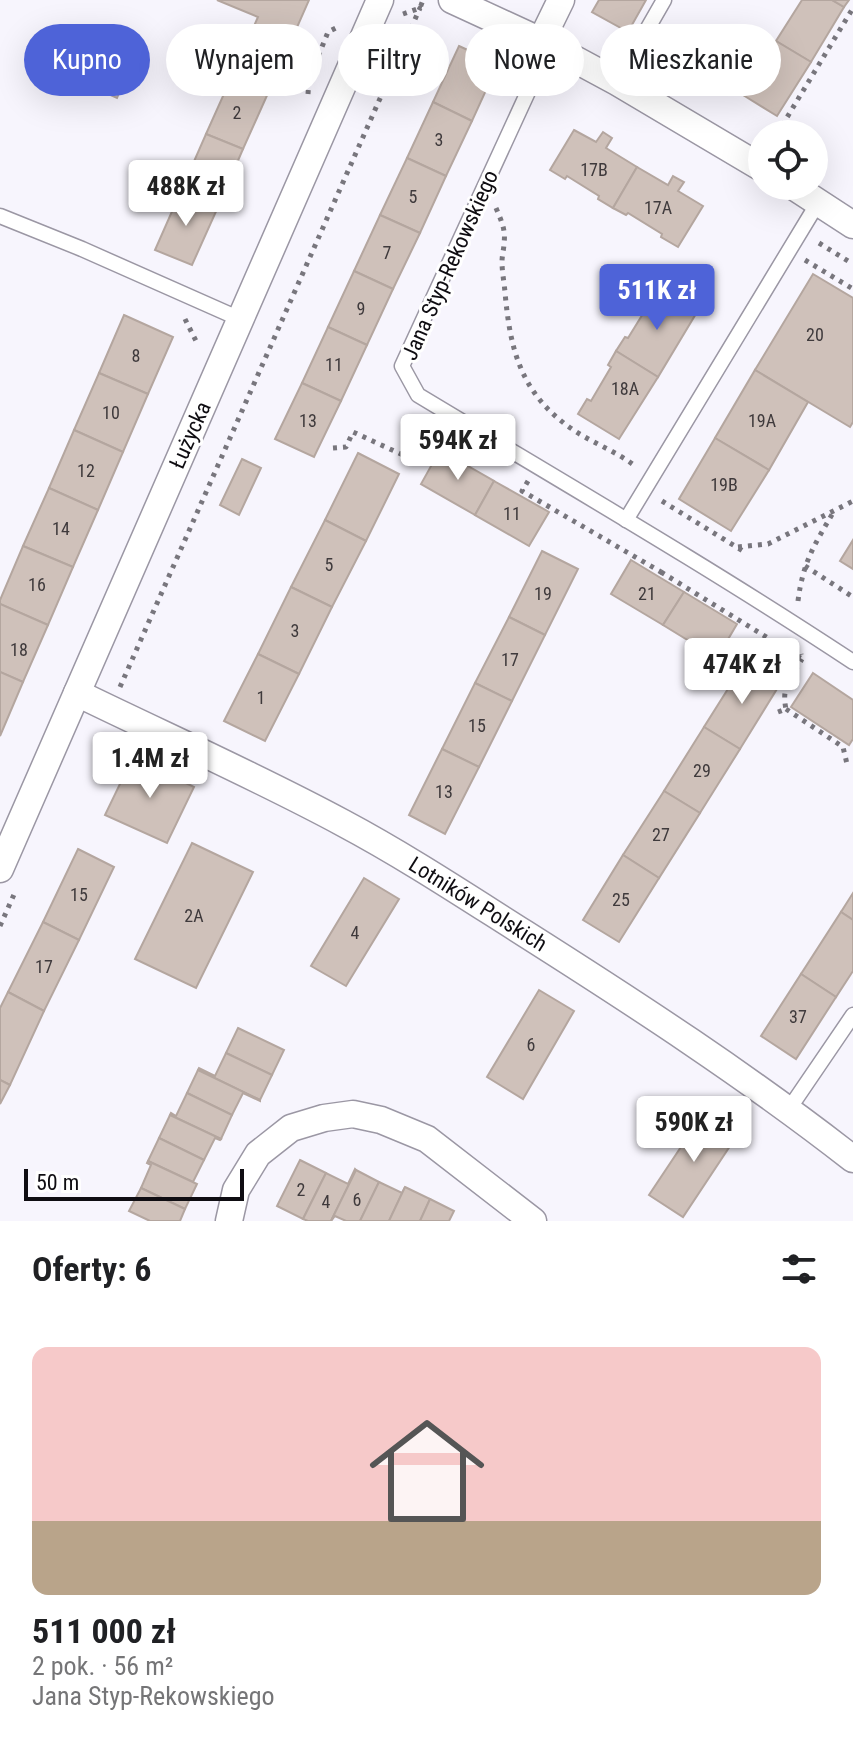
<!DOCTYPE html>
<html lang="pl">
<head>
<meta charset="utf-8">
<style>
	body { margin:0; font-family:"Roboto Condensed",sans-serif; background:#f6f6f6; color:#202124; height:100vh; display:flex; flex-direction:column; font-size:30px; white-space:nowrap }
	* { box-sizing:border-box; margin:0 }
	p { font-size:26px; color:#757577 }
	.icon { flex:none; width:44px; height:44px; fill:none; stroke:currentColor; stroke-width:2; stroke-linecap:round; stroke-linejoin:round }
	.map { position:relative; height:1221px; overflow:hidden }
	.details { display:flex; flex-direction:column; background:#fff; flex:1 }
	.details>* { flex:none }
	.guide { position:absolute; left:24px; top:24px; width:806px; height:72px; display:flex; gap:16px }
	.fabs { position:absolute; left:748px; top:120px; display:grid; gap:16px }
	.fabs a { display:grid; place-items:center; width:80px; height:80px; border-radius:50%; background:#fff; box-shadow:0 8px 32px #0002; font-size:40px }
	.scale { position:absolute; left:24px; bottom:20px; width:220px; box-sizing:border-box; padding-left:8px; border:4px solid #0f0d12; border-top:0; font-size:22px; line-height:28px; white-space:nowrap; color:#0f0d12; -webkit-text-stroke:6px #fff; paint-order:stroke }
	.price { position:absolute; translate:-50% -68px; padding:0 18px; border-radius:8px; background:#fff; color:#222; font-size:26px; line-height:52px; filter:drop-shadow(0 2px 4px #0008) }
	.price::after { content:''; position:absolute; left:50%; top:48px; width:24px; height:18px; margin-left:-12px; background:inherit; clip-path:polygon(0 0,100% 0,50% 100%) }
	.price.selected { background:#4e63d8; color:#fff }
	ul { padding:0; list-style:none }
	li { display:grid; align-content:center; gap:16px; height:424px; padding:0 32px }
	li span { display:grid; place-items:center; height:248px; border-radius:16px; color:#555 }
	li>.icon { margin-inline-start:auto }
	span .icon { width:144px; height:144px; fill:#fffc; stroke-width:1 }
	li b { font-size:34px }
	h2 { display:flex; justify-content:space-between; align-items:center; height:96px; padding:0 32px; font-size:34px }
	.tag { padding:0 28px; border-radius:36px; background:#fff; box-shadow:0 8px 32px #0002; font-size:28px; line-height:72px }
	.tag.selected { background:#4e63d8; color:#fff }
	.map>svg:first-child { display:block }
</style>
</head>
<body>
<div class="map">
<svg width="853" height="1221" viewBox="0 0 853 1221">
	<rect width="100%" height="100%" fill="#f7f5fd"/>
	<g fill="#cfc1ba" stroke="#b4a69f" stroke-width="2">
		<path d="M 217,0 L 309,0 L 269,91 L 232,76 L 258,17 Z"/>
		<path d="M 599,0 L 646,0 L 628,32 L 592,12 Z"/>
		<path d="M 802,0 L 832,0 L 844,7 L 811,62 L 776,41 Z"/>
		<path d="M 832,0 L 849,0 L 844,7 Z"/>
		<path d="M 107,37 L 120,43 L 108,73 L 94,67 Z"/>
		<path d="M 776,41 L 811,62 L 777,116 L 743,95 Z"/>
		<path d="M 75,46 L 99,57 L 94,67 L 70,57 Z"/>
		<path d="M 459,46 L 498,64 L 472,121 L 433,102 Z"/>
		<path d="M 70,57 L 92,67 L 88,77 L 65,68 Z"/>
		<path d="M 683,65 L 704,79 L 698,89 L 677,76 Z"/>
		<path d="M 92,67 L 108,73 L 110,67 L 127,75 L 117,98 L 63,74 L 65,68 L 88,77 Z"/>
		<path d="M 232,76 L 269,91 L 243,149 L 206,134 Z"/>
		<path d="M 433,102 L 472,121 L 446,176 L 407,158 Z"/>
		<path d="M 574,130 L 596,142 L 603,132 L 612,138 L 606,148 L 637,167 L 613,208 L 598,199 L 599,196 L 567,176 L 565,179 L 550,170 Z"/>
		<path d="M 206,134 L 243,149 L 218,207 L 181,191 Z"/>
		<path d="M 407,158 L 446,176 L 420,233 L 380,215 Z"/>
		<path d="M 637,167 L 668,185 L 673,176 L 684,182 L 678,191 L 703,206 L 678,247 L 661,237 L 662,234 L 628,213 L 626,215 L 613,208 Z"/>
		<path d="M 181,191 L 218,207 L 192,265 L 155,250 Z"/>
		<path d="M 380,215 L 420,233 L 393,289 L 354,271 Z"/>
		<path d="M 354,271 L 393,289 L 367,345 L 328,327 Z"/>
		<path d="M 813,274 L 853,298 L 853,422 L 850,427 L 755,370 Z"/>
		<path d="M 656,286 L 697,312 L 658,377 L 616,351 L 625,337 L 628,338 L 649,304 L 646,302 Z"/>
		<path d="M 124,315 L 173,337 L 148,394 L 99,373 Z"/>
		<path d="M 328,327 L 367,345 L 341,401 L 302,383 Z"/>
		<path d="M 616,351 L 658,377 L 619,439 L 578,414 L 587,399 L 591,401 L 611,367 L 608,365 Z"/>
		<path d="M 755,370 L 808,402 L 769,470 L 715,438 Z"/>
		<path d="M 99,373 L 148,394 L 123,452 L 74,430 Z"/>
		<path d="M 302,383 L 341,401 L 314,457 L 275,439 Z"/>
		<path d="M 74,430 L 123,452 L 98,510 L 49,488 Z"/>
		<path d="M 715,438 L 769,470 L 731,531 L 679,499 Z"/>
		<path d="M 440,450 L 494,481 L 475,515 L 421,484 Z"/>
		<path d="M 358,453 L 399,474 L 366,541 L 325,520 Z"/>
		<path d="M 242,459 L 261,468 L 239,515 L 220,505 Z"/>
		<path d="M 494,481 L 549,512 L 529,546 L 475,515 Z"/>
		<path d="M 49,488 L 98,510 L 73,567 L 23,546 Z"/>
		<path d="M 325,520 L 366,541 L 332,607 L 291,587 Z"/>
		<path d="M 853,540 L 853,569 L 840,561 Z"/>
		<path d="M 23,546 L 73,567 L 48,625 L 0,604 L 0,600 Z"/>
		<path d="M 542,551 L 578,569 L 545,635 L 509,617 Z"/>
		<path d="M 631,560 L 684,592 L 663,625 L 611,594 Z"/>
		<path d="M 291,587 L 332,607 L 299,674 L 258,654 Z"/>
		<path d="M 684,592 L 737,624 L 717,658 L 663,625 Z"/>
		<path d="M 0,604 L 48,625 L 23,682 L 0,672 Z"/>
		<path d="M 509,617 L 545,635 L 512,701 L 475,683 Z"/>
		<path d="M 258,654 L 299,674 L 265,741 L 224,721 Z"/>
		<path d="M 745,662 L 780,684 L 740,749 L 704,727 Z"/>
		<path d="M 0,672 L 23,682 L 0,736 Z"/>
		<path d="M 813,673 L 853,700 L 853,739 L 849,745 L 791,707 Z"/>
		<path d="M 475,683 L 512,701 L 479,767 L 442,749 Z"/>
		<path d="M 704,727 L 740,749 L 700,813 L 664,791 Z"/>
		<path d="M 442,749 L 479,767 L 445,834 L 409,815 Z"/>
		<path d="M 133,757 L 194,787 L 167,843 L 105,815 Z"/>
		<path d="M 664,791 L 700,813 L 659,878 L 623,855 Z"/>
		<path d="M 192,843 L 253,872 L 196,988 L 135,959 Z"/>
		<path d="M 78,849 L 114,867 L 79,940 L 43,922 Z"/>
		<path d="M 623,855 L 659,878 L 619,942 L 583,920 Z"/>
		<path d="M 364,878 L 399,899 L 346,986 L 311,966 Z"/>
		<path d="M 853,893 L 853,920 L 841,912 Z"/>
		<path d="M 841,912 L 853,920 L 853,971 L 836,997 L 801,974 Z"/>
		<path d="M 43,922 L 79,940 L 44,1011 L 8,992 Z"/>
		<path d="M 801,974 L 836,997 L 796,1059 L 761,1036 Z"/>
		<path d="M 539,990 L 574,1011 L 523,1099 L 487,1077 Z"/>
		<path d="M 8,992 L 44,1011 L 10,1085 L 0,1080 L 0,1008 Z"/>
		<path d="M 238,1028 L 284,1050 L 272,1075 L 226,1053 Z"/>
		<path d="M 226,1053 L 272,1075 L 260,1100 L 198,1070 L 199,1068 L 215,1076 Z"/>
		<path d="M 198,1070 L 260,1100 L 260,1101 L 243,1093 L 232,1115 L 187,1093 Z"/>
		<path d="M 0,1080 L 10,1085 L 0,1104 Z"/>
		<path d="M 187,1093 L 232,1115 L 221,1139 L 170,1115 L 171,1113 L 176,1116 Z"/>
		<path d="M 705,1111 L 738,1134 L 683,1217 L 649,1195 Z"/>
		<path d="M 170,1115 L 221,1139 L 220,1140 L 215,1138 L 204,1160 L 159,1138 Z"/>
		<path d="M 159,1138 L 204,1160 L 193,1182 L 148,1161 Z"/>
		<path d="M 300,1160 L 326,1173 L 303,1219 L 277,1206 Z"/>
		<path d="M 148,1161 L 197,1184 L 185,1209 L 141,1188 L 151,1165 L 147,1163 Z"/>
		<path d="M 355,1169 L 356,1170 L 331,1221 L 308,1221 L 303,1219 L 326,1173 L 348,1184 Z"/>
		<path d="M 356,1170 L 379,1182 L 360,1221 L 346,1221 L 335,1216 L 331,1221 Z"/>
		<path d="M 379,1182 L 402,1193 L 405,1187 L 389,1221 L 360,1221 Z"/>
		<path d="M 405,1187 L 430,1199 L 420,1221 L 389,1221 Z"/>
		<path d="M 141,1188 L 185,1209 L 180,1221 L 150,1221 L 129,1211 Z"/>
		<path d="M 430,1199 L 454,1211 L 449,1221 L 420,1221 Z"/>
	</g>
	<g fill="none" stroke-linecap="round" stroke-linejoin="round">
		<g stroke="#9b97a4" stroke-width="17">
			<g id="lane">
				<path d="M 541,41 L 533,81 L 402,366 L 418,395 C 564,483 711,568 853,662"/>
				<path d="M 617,82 L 664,0"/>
				<path d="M 0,216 L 82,249 L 240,319"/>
				<path d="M 626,520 L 819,201"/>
				<path d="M 789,1109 L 853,1015"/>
			</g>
		</g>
		<g stroke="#9b97a4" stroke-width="29">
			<g id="street">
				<path d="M 452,0 L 541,41 L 617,82 L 762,168"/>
				<path d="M 541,41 L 561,0"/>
				<path d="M 793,186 L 853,225"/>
				<path d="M 77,693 C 165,736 256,776 343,823 C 405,856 464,895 524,933 C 636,1004 748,1077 853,1159"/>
				<path d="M 0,869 L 380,0"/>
				<path d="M 229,1221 L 236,1190 L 258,1154 L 291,1128 L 324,1118 L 353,1114 L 381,1120 L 427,1139 L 533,1221"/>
			</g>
		</g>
		<g stroke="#78767d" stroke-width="5" stroke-dasharray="4 6" stroke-linecap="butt">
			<path d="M 403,14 L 420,8 L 423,0"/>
			<path d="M 308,94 L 309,79 L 328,32 L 340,26"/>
			<path d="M 777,134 L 853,8"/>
			<path d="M 496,208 C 501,220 506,230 504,243 C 504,249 502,255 502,262 C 502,271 504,282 505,292 C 510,350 521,394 572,429 C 592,443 616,451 635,466"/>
			<path d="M 819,243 L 853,264"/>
			<path d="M 805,260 L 853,289"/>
			<path d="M 185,319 L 198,345"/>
			<path d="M 333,448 L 346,447 L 353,432 L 416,461"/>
			<path d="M 528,481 L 522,491 L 661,572 L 662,570"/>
			<path d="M 662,501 L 743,551"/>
			<path d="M 738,547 L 768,544 L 853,501"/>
			<path d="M 805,566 L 853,597"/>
			<path d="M 661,572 L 802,659 L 801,654"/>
			<path d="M 798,601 C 803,561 815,544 834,511"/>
			<path d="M 120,687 L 420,8 L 426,10"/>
			<path d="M 786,709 L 843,747 L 847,764"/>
			<path d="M 778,712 L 786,709 C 781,686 791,678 802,659"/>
			<path d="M 0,926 L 16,890"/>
		</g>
		<use href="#lane" stroke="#fff" stroke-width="14"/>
		<use href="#street" stroke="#fff" stroke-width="26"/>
	</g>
	<g text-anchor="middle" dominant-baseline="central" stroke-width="6" stroke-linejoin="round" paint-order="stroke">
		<g font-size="18" fill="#3f3a3c">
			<text x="237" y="112">2</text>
			<text x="439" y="139">3</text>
			<text x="594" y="169">17B</text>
			<text x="413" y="196">5</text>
			<text x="658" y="207">17A</text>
			<text x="387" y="252">7</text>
			<text x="361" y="308">9</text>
			<text x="815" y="334">20</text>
			<text x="136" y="355">8</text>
			<text x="334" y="364">11</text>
			<text x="625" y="388">18A</text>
			<text x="111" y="412">10</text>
			<text x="308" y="420">13</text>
			<text x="762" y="420">19A</text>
			<text x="86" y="470">12</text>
			<text x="724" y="484">19B</text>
			<text x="512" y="513">11</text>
			<text x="61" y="528">14</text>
			<text x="329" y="564">5</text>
			<text x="37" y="584">16</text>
			<text x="543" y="593">19</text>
			<text x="647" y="593">21</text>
			<text x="295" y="630">3</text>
			<text x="19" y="649">18</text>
			<text x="510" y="659">17</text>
			<text x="261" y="697">1</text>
			<text x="477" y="725">15</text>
			<text x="702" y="770">29</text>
			<text x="444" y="791">13</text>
			<text x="661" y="834">27</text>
			<text x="79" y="894">15</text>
			<text x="621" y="899">25</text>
			<text x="194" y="915">2A</text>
			<text x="355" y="932">4</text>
			<text x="44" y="966">17</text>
			<text x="798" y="1016">37</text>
			<text x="531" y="1044">6</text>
			<text x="301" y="1189">2</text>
			<text x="357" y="1199">6</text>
			<text x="326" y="1201">4</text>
		</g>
		<g font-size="22" fill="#0f0d12" stroke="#fff">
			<text transform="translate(450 265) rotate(-66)">Jana Styp-Rekowskiego</text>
			<text transform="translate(190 435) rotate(-66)">Łużycka</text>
			<text transform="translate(478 904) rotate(32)">Lotników Polskich</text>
		</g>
	</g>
</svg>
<div class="fabs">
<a><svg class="icon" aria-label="locate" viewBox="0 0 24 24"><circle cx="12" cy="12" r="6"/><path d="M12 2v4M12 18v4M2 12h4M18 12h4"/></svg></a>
</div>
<div class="scale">50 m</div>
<b class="price" style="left:186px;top:228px">488K zł</b>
<b class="price selected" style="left:657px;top:332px">511K zł</b>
<b class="price" style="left:458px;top:482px">594K zł</b>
<b class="price" style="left:742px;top:706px">474K zł</b>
<b class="price" style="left:150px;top:800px">1.4M zł</b>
<b class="price" style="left:694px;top:1164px">590K zł</b>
<div class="guide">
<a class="tag selected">Kupno</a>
<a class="tag">Wynajem</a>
<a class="tag">Filtry</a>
<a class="tag">Nowe</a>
<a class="tag">Mieszkanie</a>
</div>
</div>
<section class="details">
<h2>Oferty: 6<svg class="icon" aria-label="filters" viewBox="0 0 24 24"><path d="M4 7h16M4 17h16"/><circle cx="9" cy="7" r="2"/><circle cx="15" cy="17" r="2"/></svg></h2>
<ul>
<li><span style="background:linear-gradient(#f6c9c9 70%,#b9a48a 0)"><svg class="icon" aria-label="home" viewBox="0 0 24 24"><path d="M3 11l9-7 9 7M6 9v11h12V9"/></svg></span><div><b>511 000 zł</b><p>2 pok. · 56 m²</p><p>Jana Styp-Rekowskiego</p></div></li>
</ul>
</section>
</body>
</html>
